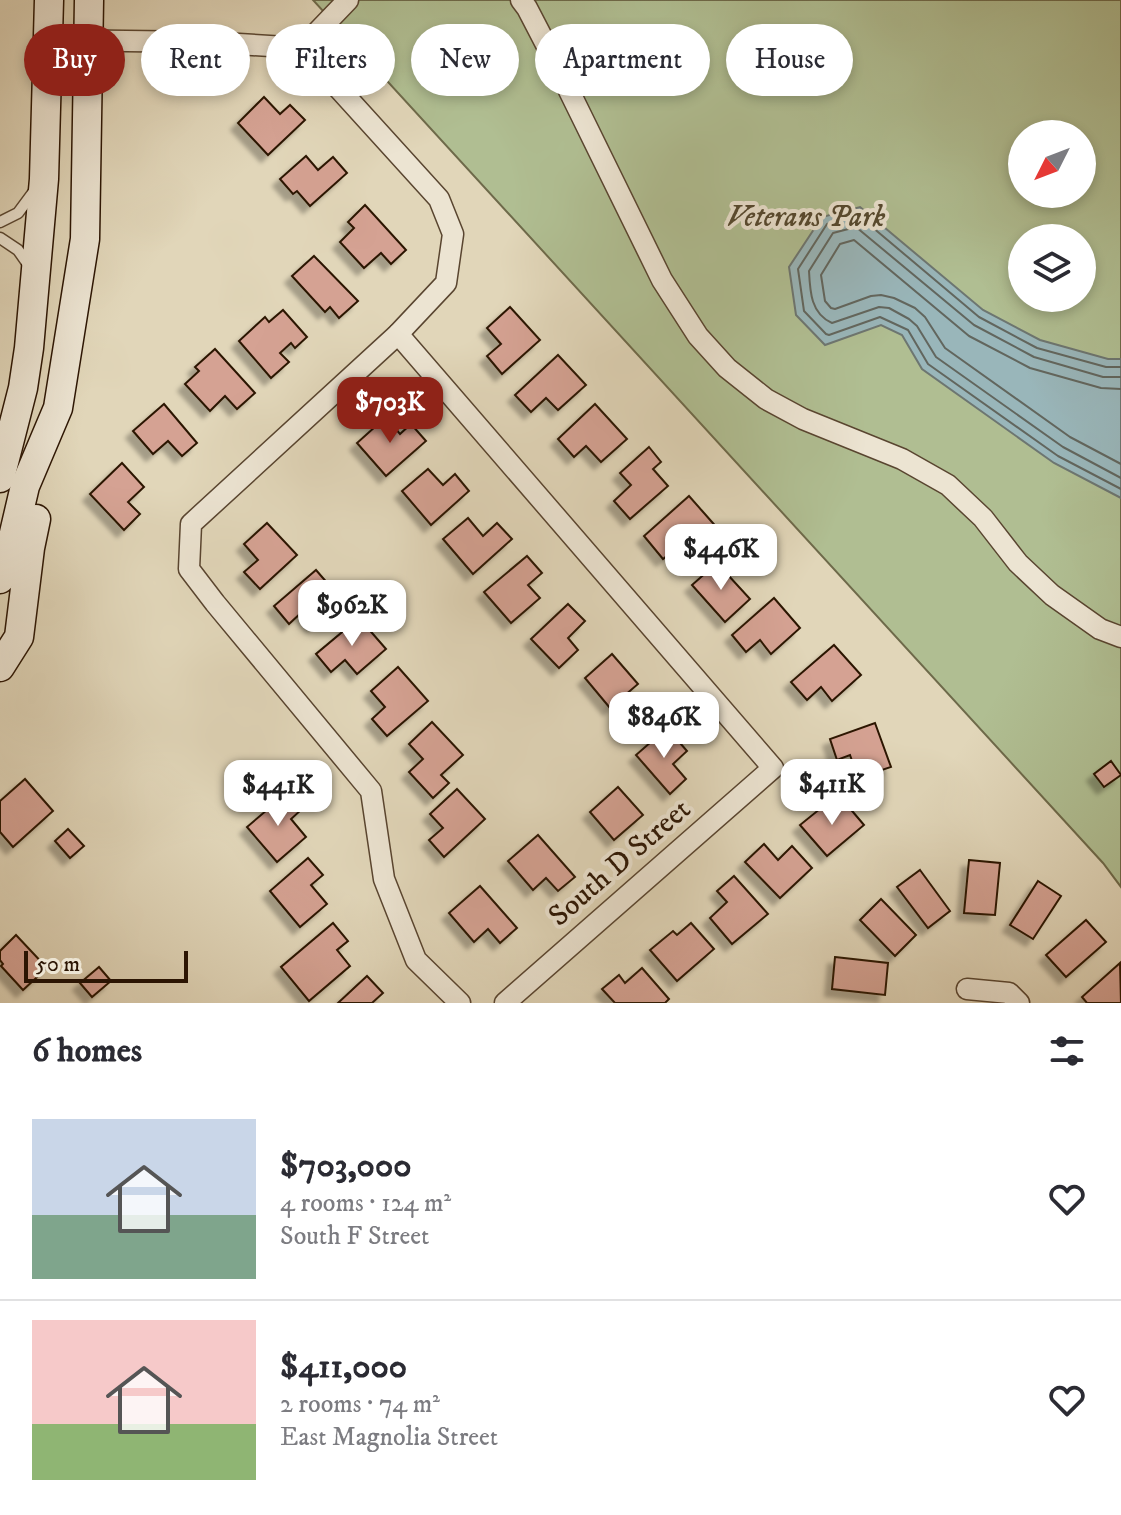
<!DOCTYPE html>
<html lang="en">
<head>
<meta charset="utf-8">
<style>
	body { margin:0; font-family:"IM FELL DW Pica",serif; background:#f2f2f3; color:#2b2b33; height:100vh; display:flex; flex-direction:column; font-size:30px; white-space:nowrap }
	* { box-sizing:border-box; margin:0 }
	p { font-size:26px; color:#7c7c81 }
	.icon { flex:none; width:44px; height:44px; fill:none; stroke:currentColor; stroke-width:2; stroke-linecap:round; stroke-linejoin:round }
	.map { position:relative; height:1003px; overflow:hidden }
	.panel { display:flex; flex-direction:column; background:#fff; flex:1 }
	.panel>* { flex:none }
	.top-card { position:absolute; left:24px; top:24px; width:1074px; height:72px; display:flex; gap:16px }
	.needle { width:52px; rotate:228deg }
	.controls { position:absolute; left:1008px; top:120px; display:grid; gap:16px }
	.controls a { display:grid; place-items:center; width:88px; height:88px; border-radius:50%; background:#fff; box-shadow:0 4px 12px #0003; font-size:40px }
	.scale { position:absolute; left:24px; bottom:20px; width:164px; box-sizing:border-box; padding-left:8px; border:4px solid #2c1503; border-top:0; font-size:22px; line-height:28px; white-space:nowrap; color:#2c1503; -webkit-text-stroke:6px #ece4d2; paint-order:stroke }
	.price { position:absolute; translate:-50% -68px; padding:0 18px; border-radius:16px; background:#fff; color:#222; font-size:26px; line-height:52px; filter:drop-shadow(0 2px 4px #0008) }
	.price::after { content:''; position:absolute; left:50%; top:48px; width:24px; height:18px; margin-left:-12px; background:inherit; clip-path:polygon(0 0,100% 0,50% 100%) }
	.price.current { background:#8f2418; color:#fff }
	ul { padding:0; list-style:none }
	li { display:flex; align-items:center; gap:24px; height:200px; padding:0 32px }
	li+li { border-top:2px solid #e1e1e2 }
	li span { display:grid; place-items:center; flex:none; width:224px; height:160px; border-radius:0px; color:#555 }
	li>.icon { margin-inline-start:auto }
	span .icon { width:96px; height:96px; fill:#fffc; stroke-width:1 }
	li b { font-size:34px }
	h2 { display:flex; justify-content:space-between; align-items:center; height:96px; padding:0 32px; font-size:34px }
	.chip { padding:0 28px; border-radius:36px; background:#fff; box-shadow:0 4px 12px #0003; font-size:28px; line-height:72px }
	.chip.current { background:#8f2418; color:#fff }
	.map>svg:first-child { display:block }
</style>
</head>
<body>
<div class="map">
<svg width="1121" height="1003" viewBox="0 0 1121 1003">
	<defs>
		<filter id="shadow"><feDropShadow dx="-7" dy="7" stdDeviation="2" flood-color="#0004"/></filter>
	</defs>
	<rect width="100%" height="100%" fill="#e1d6b9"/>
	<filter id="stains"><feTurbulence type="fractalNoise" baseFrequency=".0025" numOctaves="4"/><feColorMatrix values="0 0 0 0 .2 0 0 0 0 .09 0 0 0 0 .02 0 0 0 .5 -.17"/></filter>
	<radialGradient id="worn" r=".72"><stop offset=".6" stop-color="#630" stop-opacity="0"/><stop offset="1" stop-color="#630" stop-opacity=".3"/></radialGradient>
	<path fill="#b0be92" stroke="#6e6a4a" stroke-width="2" fill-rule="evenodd" d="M 313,0 L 1121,0 L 1121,887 L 1103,863 ZM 1022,134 L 1082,134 L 1082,194 L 1022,194 ZM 1022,238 L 1082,238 L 1082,298 L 1022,298 Z"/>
	<path fill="#99b6ba" stroke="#6d7671" stroke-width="2" d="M 860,207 L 983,310 L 1040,340 L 1108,359 L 1121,359 L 1121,498 L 1054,463 L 922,369 L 902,335 L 881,325 L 825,345 L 796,315 L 789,267 L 822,217 Z"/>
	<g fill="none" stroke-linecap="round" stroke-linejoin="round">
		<g stroke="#62665e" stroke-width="2">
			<path d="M 1121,367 L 1106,367 L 1037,348 L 979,317 L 859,216 L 827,224 L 798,269 L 804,311 L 826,334 L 829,335 L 880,317 L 908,330 L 928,364 L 1058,456 L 1121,489"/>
			<path d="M 1121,377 L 1103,377 L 1034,357 L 974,325 L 856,227 L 833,233 L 809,271 C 810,292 811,314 832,323 L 879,307 L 889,308 L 909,319 L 917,326 L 936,357 L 1063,447 L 1121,478"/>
			<path d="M 1121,389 L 1101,388 L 1030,368 L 969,336 L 854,240 L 840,244 L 821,275 L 825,301 L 831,308 L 835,309 L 871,296 L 881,295 L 894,298 L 915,308 L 925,317 L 945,348 L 1070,437 L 1121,464"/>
		</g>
	</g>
	<g fill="#d5a293" stroke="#2c1503" stroke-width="2" filter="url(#shadow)">
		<path d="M 264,97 L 280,114 L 290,105 L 305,120 L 268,155 L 238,123 Z"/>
		<path d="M 306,156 L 318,170 L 333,157 L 347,173 L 310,206 L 297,191 L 293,194 L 280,179 Z"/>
		<path d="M 365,205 L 406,250 L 391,264 L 381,253 L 364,268 L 340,242 L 354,228 L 348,222 Z"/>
		<path d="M 314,256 L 358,301 L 339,318 L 330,307 L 325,312 L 292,276 Z"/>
		<path d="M 510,307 L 540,340 L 502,374 L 487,356 L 501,344 L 487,328 Z"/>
		<path d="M 283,310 L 307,337 L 295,348 L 291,343 L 280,353 L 289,362 L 271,378 L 239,341 L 265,317 L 269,322 Z"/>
		<path d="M 215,349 L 255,393 L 237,409 L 225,396 L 210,411 L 185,384 L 199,371 L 195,367 Z"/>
		<path d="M 558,355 L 586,385 L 558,410 L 546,398 L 531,412 L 515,395 Z"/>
		<path d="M 164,404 L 197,443 L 182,456 L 168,441 L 153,454 L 133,431 Z"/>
		<path d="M 595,404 L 627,439 L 601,462 L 586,446 L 574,457 L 558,439 Z"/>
		<path d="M 386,417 L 400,434 L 411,424 L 426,441 L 386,476 L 357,443 Z"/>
		<path d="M 649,447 L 661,462 L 653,469 L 668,486 L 630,519 L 614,501 L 631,485 L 620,473 Z"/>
		<path d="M 122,463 L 144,487 L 128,502 L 140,514 L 124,530 L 90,494 Z"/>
		<path d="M 428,469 L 443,485 L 455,474 L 469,491 L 431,525 L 402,491 Z"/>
		<path d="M 689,496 L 719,530 L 686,558 L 677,548 L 663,559 L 644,536 Z"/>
		<path d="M 468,518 L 483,536 L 497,523 L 512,539 L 473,574 L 443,539 Z"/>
		<path d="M 267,523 L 297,555 L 260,589 L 244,572 L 258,560 L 244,544 Z"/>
		<path d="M 527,556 L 542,573 L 528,585 L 540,598 L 511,623 L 484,592 Z"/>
		<path d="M 717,563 L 750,599 L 725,622 L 692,585 Z"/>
		<path d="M 316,570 L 342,600 L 314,625 L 302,612 L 289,624 L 274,606 Z"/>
		<path d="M 774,598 L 800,628 L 771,654 L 760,640 L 746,652 L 732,635 Z"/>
		<path d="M 568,604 L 585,621 L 568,638 L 578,650 L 559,668 L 531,639 Z"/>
		<path d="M 359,618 L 386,649 L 357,674 L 345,660 L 331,672 L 316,654 Z"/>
		<path d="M 834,645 L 861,675 L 832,701 L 821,687 L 807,700 L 791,682 Z"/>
		<path d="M 612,654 L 638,684 L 610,708 L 585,678 Z"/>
		<path d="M 398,667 L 428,701 L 387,736 L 372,719 L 385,707 L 371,691 Z"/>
		<path d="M 432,722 L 463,755 L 441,775 L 449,783 L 433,798 L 409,772 L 423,759 L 409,744 Z"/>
		<path d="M 875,723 L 891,767 L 858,778 L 850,755 L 837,760 L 830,739 Z"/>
		<path d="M 667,728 L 687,751 L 673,764 L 686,779 L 670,794 L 636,755 Z"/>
		<path d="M 1111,761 L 1121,775 L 1104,787 L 1094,774 Z"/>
		<path d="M 25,779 L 53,811 L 13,847 L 0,832 L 0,801 Z"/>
		<path d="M 618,787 L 643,815 L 614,840 L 590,812 Z"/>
		<path d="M 457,789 L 485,819 L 444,857 L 429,840 L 443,828 L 430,814 Z"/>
		<path d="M 287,793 L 301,810 L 291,819 L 306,837 L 277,862 L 247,827 Z"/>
		<path d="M 842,799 L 864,825 L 827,856 L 800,825 L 821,808 L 826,813 Z"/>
		<path d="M 68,829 L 84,846 L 70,858 L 55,841 Z"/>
		<path d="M 538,835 L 575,877 L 558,891 L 546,878 L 533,890 L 508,861 Z"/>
		<path d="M 764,844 L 778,860 L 792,846 L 812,868 L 780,898 L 745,862 Z"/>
		<path d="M 308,858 L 323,875 L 311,885 L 327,904 L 300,927 L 270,891 Z"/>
		<path d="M 969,860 L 1000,863 L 995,915 L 964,913 Z"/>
		<path d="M 920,870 L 950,911 L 928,928 L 897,887 Z"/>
		<path d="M 734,876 L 768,914 L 732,944 L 710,918 L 727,902 L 717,891 Z"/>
		<path d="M 1038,881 L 1061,896 L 1033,939 L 1010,925 Z"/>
		<path d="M 480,886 L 517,928 L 500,943 L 488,929 L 474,942 L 449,913 Z"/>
		<path d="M 881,899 L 916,935 L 895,956 L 860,920 Z"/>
		<path d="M 1086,920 L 1106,942 L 1066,977 L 1046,955 Z"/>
		<path d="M 333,923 L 348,941 L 337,950 L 350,966 L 309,1001 L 281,967 Z"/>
		<path d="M 691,923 L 714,949 L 677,981 L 650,950 L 673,931 L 677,935 Z"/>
		<path d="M 16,935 L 47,968 L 23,990 L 1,966 L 3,964 L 0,960 L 0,951 Z"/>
		<path d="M 835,957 L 888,963 L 885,995 L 832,989 Z"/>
		<path d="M 1120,963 L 1121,1003 L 1087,1003 L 1082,997 Z"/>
		<path d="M 99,967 L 111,981 L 92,997 L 80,983 Z"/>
		<path d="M 642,968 L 669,999 L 665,1003 L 615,1003 L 602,989 L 619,975 L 625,983 Z"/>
		<path d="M 367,976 L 383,993 L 372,1003 L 338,1003 Z"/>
	</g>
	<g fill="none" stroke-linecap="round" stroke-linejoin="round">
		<g stroke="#594530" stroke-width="13">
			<g id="lane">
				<path d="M 0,222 L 18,213 L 35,190"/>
				<path d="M 0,238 L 18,250 L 30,267"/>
			</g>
		</g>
		<g stroke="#594530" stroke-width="23">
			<g id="street">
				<path d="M 521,0 L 527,8 L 554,60 L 662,280 L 698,336 L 727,368 L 766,399 L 803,419 L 902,459 L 948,485 L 983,518 L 1018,563 L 1052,595 L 1100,629 L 1121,637"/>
				<path d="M 47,40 L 206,42 L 302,48 L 439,199 L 453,234 L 446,283 L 398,334 L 191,524 L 189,569 L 215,603 L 371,791 L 384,879 L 416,960 L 460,1003"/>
				<path d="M 302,48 L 348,0"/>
				<path d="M 398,334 L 773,768 L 505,1003"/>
				<path d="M 967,989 L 1009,993 L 1019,1003"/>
			</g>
		</g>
		<g stroke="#2c1503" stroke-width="31">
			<g id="secondary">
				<path d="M 0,478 L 23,388 L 29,348 L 44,179 L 49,0"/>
				<path d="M 0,579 L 11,546 L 25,486 L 58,408 L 85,239 L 89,0"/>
				<path d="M 0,667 L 19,637 L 30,548 L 36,519"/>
			</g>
		</g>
		<use href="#lane" stroke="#ece4d2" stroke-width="10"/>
		<use href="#street" stroke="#ece4d2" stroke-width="20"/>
		<use href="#secondary" stroke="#ece4d2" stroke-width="28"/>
	</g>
	<g text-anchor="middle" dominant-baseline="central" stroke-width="8" stroke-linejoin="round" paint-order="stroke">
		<g font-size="30" font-style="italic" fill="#54482e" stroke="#ece4d2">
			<text x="806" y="217">Veterans Park</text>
		</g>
		<g font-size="30" fill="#2c1503" stroke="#ece4d2">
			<text transform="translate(620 863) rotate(-41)">South D Street</text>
		</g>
	</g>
	<rect width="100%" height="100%" filter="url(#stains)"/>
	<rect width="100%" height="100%" fill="url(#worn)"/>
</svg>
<div class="controls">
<a><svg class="needle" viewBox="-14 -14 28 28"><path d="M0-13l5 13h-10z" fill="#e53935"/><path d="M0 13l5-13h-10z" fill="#7c7c81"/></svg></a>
<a><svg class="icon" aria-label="layers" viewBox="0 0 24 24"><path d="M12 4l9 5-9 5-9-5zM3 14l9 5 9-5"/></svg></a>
</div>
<div class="scale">50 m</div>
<b class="price current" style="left:390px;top:445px">$703K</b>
<b class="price" style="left:721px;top:592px">$446K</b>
<b class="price" style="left:352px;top:648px">$962K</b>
<b class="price" style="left:664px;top:760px">$846K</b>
<b class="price" style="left:832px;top:827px">$411K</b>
<b class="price" style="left:278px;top:828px">$441K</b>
<div class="top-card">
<a class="chip current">Buy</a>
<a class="chip">Rent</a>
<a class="chip">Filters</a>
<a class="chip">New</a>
<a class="chip">Apartment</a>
<a class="chip">House</a>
</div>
</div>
<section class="panel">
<h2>6 homes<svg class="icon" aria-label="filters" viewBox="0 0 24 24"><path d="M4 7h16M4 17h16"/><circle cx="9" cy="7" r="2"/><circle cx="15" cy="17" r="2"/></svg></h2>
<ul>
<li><span style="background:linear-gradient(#c9d6e8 60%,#7fa58c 0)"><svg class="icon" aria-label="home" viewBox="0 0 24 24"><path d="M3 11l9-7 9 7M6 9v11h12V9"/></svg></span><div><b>$703,000</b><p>4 rooms · 124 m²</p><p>South F Street</p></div><svg class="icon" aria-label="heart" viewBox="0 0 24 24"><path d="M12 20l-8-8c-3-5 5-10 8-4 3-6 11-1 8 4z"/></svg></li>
<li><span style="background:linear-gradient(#f6c9c9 65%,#8fb573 0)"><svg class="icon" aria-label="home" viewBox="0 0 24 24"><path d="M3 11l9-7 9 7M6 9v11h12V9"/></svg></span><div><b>$411,000</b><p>2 rooms · 74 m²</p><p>East Magnolia Street</p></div><svg class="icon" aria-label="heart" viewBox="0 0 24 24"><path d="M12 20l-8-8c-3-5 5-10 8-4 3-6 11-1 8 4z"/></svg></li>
</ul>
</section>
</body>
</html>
